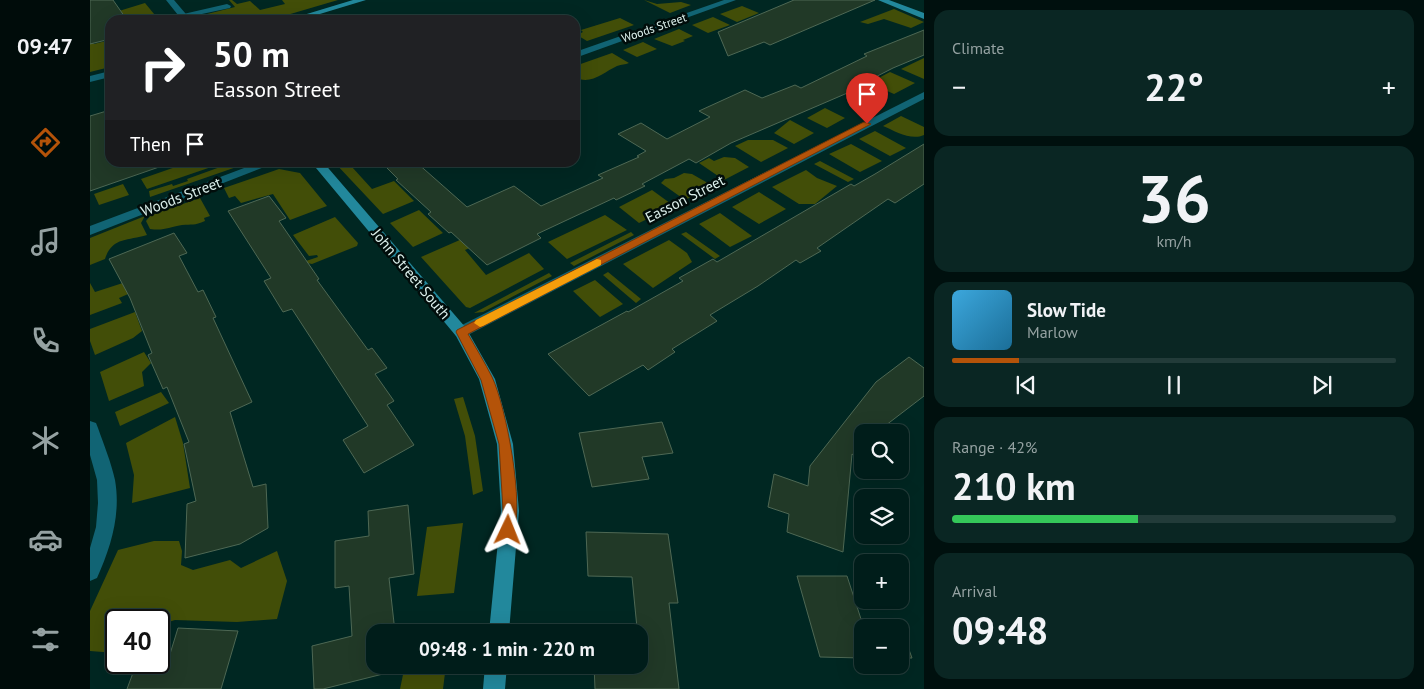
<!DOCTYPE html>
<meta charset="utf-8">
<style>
body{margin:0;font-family:"PT Sans",sans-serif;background:#0a2623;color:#f1f3f6;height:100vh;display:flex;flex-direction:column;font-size:19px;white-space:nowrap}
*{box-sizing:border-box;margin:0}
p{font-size:16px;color:#95a2a2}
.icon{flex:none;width:28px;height:28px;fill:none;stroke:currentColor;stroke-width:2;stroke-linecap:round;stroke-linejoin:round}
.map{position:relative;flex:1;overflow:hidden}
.side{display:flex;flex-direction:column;gap:10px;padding:10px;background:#00100e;width:500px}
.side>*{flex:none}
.top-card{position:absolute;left:15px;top:15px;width:475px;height:152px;border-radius:15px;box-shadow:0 5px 20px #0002,0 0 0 1px #223b39;background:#202124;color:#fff;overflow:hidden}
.buttons{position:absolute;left:764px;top:424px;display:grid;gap:10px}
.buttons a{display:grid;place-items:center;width:55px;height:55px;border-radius:10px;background:#001d1a;box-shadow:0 5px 20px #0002,0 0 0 1px #223b39;font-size:25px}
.speed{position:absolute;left:15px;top:609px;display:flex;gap:10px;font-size:25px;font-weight:700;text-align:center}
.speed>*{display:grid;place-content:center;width:65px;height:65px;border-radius:50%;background:#001d1a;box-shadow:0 5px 20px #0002,0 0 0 1px #223b39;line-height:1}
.speed .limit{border:2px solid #111;border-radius:8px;background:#fff;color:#111}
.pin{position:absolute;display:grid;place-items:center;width:42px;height:42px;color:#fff;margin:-51px -21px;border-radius:50% 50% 50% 0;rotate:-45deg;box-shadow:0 0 5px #0007}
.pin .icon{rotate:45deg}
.me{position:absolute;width:55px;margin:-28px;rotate:2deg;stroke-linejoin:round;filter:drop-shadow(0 0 4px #0008)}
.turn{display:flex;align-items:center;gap:18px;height:105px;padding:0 25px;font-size:22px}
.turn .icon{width:65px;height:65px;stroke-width:2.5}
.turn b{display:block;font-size:35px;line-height:42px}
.then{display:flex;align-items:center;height:48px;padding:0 25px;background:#0003;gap:10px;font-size:19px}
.big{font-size:38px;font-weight:700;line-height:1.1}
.side .tile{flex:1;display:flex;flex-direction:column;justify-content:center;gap:8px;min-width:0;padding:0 18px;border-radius:15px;background:#0a2623}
.side .dial{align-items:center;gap:0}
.dial b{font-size:65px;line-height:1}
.song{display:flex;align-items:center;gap:15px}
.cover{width:60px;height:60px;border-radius:8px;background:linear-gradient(135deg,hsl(200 70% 55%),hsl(200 70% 35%))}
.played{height:5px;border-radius:2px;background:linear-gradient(90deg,#b45309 15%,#223b39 15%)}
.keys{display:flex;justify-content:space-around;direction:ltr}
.heat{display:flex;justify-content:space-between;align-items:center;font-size:28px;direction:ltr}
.charge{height:8px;border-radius:4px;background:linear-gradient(90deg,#34c759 42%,#223b39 0)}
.trip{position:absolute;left:276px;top:624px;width:282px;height:50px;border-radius:15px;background:#001d1a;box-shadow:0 5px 20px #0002,0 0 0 1px #223b39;font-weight:700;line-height:50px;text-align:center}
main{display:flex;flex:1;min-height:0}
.dock{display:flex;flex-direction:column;width:90px;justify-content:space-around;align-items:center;background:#000c0a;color:#95a2a2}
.dock .icon{width:35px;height:35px}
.dock .selected{color:#b45309}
.dock b{font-size:22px;color:#f1f3f6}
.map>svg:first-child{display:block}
.green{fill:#424e08}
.building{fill:#213927;stroke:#4e6854}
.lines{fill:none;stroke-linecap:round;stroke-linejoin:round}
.lane{fill:#116474;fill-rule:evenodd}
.street{fill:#116474;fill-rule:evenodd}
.secondary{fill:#22889c;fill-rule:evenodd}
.route{fill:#b45309;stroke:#753606}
.slow{fill:#f59e0b}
.labels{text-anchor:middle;stroke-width:5;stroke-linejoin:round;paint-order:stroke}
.far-street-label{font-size:12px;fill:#dcf0ec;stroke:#010d0b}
.street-label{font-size:15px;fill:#dcf0ec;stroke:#010d0b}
</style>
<main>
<nav class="dock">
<b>09:47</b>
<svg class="icon selected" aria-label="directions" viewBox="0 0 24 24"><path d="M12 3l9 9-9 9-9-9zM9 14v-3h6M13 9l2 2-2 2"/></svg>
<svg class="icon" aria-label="music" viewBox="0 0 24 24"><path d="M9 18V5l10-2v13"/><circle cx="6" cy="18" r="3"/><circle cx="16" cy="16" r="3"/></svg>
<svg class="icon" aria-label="phone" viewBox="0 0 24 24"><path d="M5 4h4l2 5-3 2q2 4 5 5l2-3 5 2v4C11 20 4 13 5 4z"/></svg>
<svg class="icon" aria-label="climate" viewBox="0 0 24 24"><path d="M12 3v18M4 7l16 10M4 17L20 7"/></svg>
<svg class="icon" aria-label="car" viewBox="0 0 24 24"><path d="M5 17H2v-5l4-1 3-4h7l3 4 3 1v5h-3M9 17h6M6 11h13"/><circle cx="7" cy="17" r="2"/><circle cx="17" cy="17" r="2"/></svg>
<svg class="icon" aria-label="filters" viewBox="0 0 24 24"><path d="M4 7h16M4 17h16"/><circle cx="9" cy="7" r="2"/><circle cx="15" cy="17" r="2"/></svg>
</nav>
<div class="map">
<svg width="834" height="689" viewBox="0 0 834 689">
<rect width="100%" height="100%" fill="#002722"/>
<!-- green -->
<path class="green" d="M139,0H142L147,4L160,1L170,10L195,4L192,0H248L180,20H123L117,14L145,7Z
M554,0L567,4L591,2L601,5L580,13Z
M55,3L69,20H37L29,11Z
M652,6L669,13L647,22L630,14Z
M804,9L834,22L821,28L794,19L778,24L770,22Z
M623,17L640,25L618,33L602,25Z
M530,18L544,25L497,41L487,35L493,32L491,30Z
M589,29L603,36L593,40L595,41L582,46L564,39Z
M0,39L4,44L20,40V67L0,72Z
M553,42L567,49L547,57L533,50Z
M522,53L539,63C535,65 532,64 527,66C514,72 500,86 485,77V66Z
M834,58V79L811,69Z
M800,72L825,83L804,94L779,83Z
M777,88L796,97L776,108L756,98Z
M735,108L755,118L737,128L717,118Z
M811,116L834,127V135C821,141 805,131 793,126Z
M700,120L724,133L704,144L684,133Z
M785,131L816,148L800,156L769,139Z
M658,140H683L698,148L671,162L645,146Z
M761,144L792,161L770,172L739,154Z
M634,157L645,158L659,167L634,180L609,163L619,158L624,161Z
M730,161L764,179L758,182L724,164Z
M144,162L158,163L60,197L59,191L82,184L83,186L98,181L97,179Z
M97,163H133L57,189L51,179Z
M245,163H273L262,167L282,189L304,181L324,201L293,214Z
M189,169L210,173L237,206L200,220L183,194L151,203L145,196L139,198L134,188Z
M716,170L727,178L747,186L725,204H709L682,187Z
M594,173L602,174L623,186L595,200L571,183L575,179L584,178Z
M33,184L39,195L9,205L4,194Z
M562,190L584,206L549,223L529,207Z
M669,192L696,209L669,224L642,207Z
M110,198L120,216L114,218L115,221C104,226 102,224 92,225C78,227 75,231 60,229L56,221L61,215Z
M329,210L353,233L323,247L300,223Z
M630,213L662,236L640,247L609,224Z
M515,215L537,230L477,259L458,242Z
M55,216L51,223L57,235C37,241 22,237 15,259L0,265V238Z
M245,217L268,243L267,246L222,264L217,263L216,261L228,257L227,255L219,256L203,235Z
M388,232L395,241L375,250L396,275L439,253L454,269L380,308L376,307L331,257Z
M541,232L544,235L484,266L480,263Z
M596,232L630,256L625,259L591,234Z
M579,240L597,253L602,262L563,288L533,264Z
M518,272L551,299L546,303L513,275Z
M459,273L462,276L393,312L384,313Z
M505,280L533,304L510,317L483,291Z
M39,281L45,291L29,298L32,303L0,315V283L5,292Z
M45,312L52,331L43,338L5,355L0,341V329Z
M54,352L61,363L52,372L54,386L19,401L10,372Z
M71,392L79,403L30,426L25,412Z
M373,397L385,436L393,491L383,495L375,436L364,399Z
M85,417L93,443L100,488L42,503L44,475L36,443Z
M373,523L364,593L327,596L337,527Z
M64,541H89L92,551L91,565L103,570L140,560L151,568L187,551L197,581L187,619L147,622L85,620L69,625V620H26V653L0,651V611L28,550Z
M362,625L360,632H321L322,627Z
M315,665H356L353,689H310Z"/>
<!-- building -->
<path class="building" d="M0,0H23L37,20H20V39L0,44Z
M704,0H785L680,45L674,42L638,56L628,32Z
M834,30V55L803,68L766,87L769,88L641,143L606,163L599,159L552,184L555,186L526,200L524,198L447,234L451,238L397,265L361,232L359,233L338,214L341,212L306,180L308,179L291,162H326L377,207L424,186L451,206L513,178L508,175L549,157L547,156L556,151L528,134L551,123L577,139L620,117L609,111L655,90L672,98L705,85L711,88L777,56L774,54Z
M20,110V162H72V166L0,191V116Z
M834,144V184L805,203L798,199L727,248L731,251L710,263L706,260L668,286L620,315L627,321L582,349L585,352L558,370L553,365L499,396L458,354L537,311L538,312L593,281L589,278L623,259L627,262L761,184L764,186L785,174Z
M179,196L196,218L189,221L229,279L227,280L278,350L282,348L297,368L285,374L304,401L297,405L324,445L274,473L253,440L278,426L202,309L193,312L174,281L181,278L138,211Z
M84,233L97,253L89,256L108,292L113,290L126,317L123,318L162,402L140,412L163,487L176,484L178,528L150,544L95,558L97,504L106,501L94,444L99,442L77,387L73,389L58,355L62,353L40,298L19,259Z
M819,357L834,368V396L787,432H772V461L762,454L753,552L697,532L699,514L678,507L684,474L718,486L720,466L786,382Z
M572,422L583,453L552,457L559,479L502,487L489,433Z
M318,505L324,574L299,578L305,632H285V665H309V670L233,689H224L222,646L262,636L259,586L245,588V541L279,536L278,511Z
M496,532L578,534L588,603H579L589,689H505L504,665H550V632H503V626L547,628L542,577L498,576Z
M707,576H757L771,619H808L822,658H810V628H772V658L730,657Z
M88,628L148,631L131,689H37L47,662H69V654H80Z"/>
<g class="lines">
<!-- lane -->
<path class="lane" d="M137,4L141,6L140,8L93,18L89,15Z"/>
<!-- street -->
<path class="street" d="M76,0H84L101,20H92Z
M634,0H646L485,58V52Z
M20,71V77L0,82V76Z
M834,92V99L376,336L371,338L366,336L364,332L366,328Z
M170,162H187L0,235V226Z
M0,421L6,423L8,428C14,445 21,462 25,480C31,514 21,547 7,578L0,581V548L6,527L8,503L7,480L0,455Z"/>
<!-- secondary -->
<path class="secondary" d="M263,0H276L210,20H197Z
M788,0H799L834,13V19Z
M221,162H233L376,328L405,379L423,444L429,511L419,632H399L411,511L407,444L389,379L366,336Z
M395,665H417L415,689H393Z"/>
</g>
<!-- route -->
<path class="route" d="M774,122L781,124L378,334C386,348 395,363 402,377C416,406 435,506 423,535L418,537L413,535L411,530L413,510L409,444L391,380L366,332L367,330Z"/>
<!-- slow -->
<path class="slow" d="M507,259L511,260V265L393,326L390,327L384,323L386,320Z"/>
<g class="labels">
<!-- far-street labels -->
<g class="far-street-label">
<text transform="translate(564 28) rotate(-19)" y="4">Woods Street</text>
</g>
<!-- street labels -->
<g class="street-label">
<text transform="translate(91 197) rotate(-21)" y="5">Woods Street</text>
<text transform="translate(595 199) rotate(-27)" y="5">Easson Street</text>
<text transform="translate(321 274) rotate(50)" y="5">John Street South</text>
</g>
</g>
</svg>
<div class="buttons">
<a><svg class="icon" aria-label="search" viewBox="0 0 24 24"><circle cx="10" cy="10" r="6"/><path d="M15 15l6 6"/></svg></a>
<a><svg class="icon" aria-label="layers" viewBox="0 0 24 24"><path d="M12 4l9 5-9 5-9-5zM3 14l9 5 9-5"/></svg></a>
<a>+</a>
<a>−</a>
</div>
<div class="speed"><div class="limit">40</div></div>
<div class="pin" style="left:777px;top:124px;background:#d93025"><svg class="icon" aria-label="arrive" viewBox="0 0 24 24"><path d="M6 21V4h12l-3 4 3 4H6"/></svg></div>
<svg class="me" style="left:418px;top:530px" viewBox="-20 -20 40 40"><path d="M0-17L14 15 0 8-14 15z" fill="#b45309" stroke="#fff" stroke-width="4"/></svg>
<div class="trip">09:48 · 1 min · 220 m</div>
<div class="top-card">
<div class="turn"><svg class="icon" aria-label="right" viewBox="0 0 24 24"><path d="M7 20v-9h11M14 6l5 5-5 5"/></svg><div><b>50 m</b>Easson Street</div></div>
<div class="then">Then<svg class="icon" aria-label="arrive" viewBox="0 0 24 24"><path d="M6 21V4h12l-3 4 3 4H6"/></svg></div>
</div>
</div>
<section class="side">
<div class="tile"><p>Climate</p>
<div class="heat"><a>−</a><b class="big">22°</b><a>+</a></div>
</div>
<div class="tile dial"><b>36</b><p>km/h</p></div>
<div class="tile">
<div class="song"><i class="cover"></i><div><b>Slow Tide</b><p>Marlow</p></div></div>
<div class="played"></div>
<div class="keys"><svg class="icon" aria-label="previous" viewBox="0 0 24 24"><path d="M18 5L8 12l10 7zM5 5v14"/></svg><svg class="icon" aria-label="pause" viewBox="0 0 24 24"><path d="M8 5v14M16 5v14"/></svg><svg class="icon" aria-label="next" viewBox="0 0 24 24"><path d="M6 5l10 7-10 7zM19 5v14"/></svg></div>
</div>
<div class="tile"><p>Range · 42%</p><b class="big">210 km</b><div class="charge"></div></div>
<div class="tile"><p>Arrival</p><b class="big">09:48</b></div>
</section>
</main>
